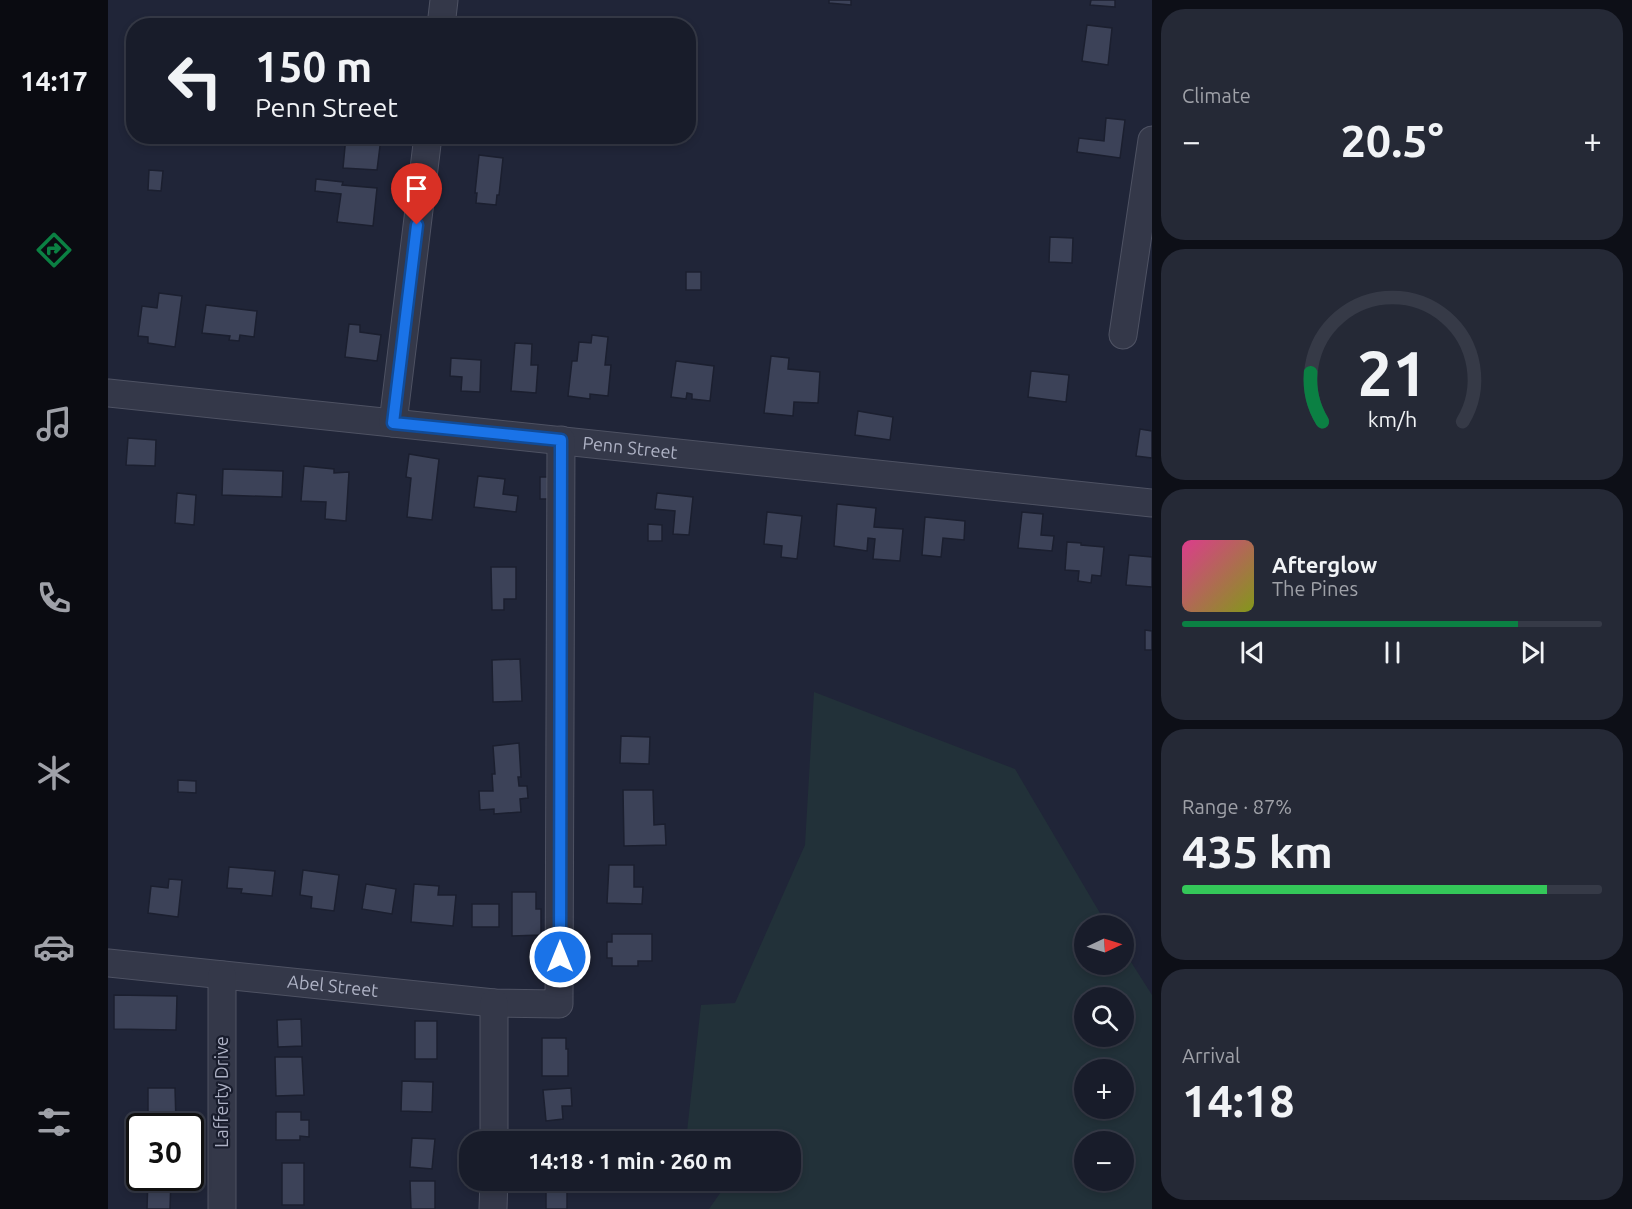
<!DOCTYPE html>
<meta charset="utf-8">
<style>
body{margin:0;font-family:Ubuntu,sans-serif;background:#252936;color:#f1f3f6;height:100vh;display:flex;flex-direction:column;font-size:22px;white-space:nowrap}
*{box-sizing:border-box;margin:0}
p{font-size:20px;color:#9fa1a8}
.icon{flex:none;width:33px;height:33px;fill:none;stroke:currentColor;stroke-width:2;stroke-linecap:round;stroke-linejoin:round}
.map{position:relative;flex:1;overflow:hidden}
.sheet{display:flex;flex-direction:column;gap:9px;padding:9px;background:#0d0f17;width:480px}
.sheet>*{flex:none}
.top-card{position:absolute;left:18px;top:18px;width:570px;height:126px;border-radius:24px;box-shadow:0 3px 9px #0003,0 0 0 2px #363a47;background:#181c2a;color:#f1f3f6;overflow:hidden}
.needle{width:39px;rotate:86deg}
.buttons{position:absolute;left:966px;top:915px;display:grid;gap:12px}
.buttons a{display:grid;place-items:center;width:60px;height:60px;border-radius:50%;background:#181c2a;box-shadow:0 3px 9px #0003,0 0 0 2px #363a47;font-size:30px}
.speed{position:absolute;left:18px;top:1113px;display:flex;gap:12px;font-size:30px;font-weight:700;text-align:center}
.speed>*{display:grid;place-content:center;width:78px;height:78px;border-radius:50%;background:#181c2a;box-shadow:0 3px 9px #0003,0 0 0 2px #363a47;line-height:1}
.speed .limit{border:3px solid #111;border-radius:9px;background:#fff;color:#111}
.pin{position:absolute;display:grid;place-items:center;width:51px;height:51px;color:#fff;margin:-62px -26px;border-radius:50% 50% 50% 0;rotate:-45deg;box-shadow:0 0 6px #0007}
.pin .icon{rotate:45deg}
.me{position:absolute;width:66px;margin:-33px;rotate:0deg;stroke-linejoin:round;filter:drop-shadow(0 0 4px #0008)}
.turn{display:flex;align-items:center;gap:21px;height:126px;padding:0 30px;font-size:27px}
.turn .icon{width:78px;height:78px;stroke-width:2.5}
.turn b{display:block;font-size:42px;line-height:51px}
.big{font-size:45px;font-weight:700;line-height:1.1}
.sheet .widget{flex:1;display:flex;flex-direction:column;justify-content:center;gap:9px;min-width:0;padding:0 21px;border-radius:24px;background:#252936}
.sheet .dial{align-items:center;gap:0}
.dial svg{height:156px;overflow:visible;fill:none;stroke:#363a47;stroke-width:7;stroke-linecap:round;text-anchor:middle}
.dial text{fill:#f1f3f6;stroke:none}
.song{display:flex;align-items:center;gap:18px}
.cover{width:72px;height:72px;border-radius:9px;background:linear-gradient(135deg,hsl(330 70% 55%),hsl(70 70% 35%))}
.played{height:6px;border-radius:3px;background:linear-gradient(90deg,#0b8043 80%,#363a47 80%)}
.keys{display:flex;justify-content:space-around;direction:ltr}
.heat{display:flex;justify-content:space-between;align-items:center;font-size:33px;direction:ltr}
.charge{height:9px;border-radius:4px;background:linear-gradient(90deg,#34c759 87%,#363a47 0)}
.trip{position:absolute;left:351px;top:1131px;width:342px;height:60px;border-radius:24px;background:#181c2a;box-shadow:0 3px 9px #0003,0 0 0 2px #363a47;font-weight:700;line-height:60px;text-align:center}
main{display:flex;flex:1;min-height:0}
.dock{display:flex;flex-direction:column;width:108px;justify-content:space-around;align-items:center;background:#0a0b11;color:#9fa1a8}
.dock .icon{width:42px;height:42px}
.dock .active{color:#0b8043}
.dock b{font-size:27px;color:#f1f3f6}
.map>svg:first-child{display:block}
.green{fill:#223139;fill-rule:evenodd}
.building{fill:#3c4258;stroke:#1b1f2f;stroke-width:1.5}
.lines{fill:none;stroke-linecap:round;stroke-linejoin:round}
.street-casing{stroke:#4e5263;stroke-width:29}
.street{stroke:#343849;stroke-width:27}
.route-casing{stroke:#114b97;stroke-width:15}
.route{stroke:#1a73e8;stroke-width:10}
.labels{text-anchor:middle;stroke-width:4.5;stroke-linejoin:round;paint-order:stroke}
.street-label{font-size:18px;fill:#aeb2c5;stroke:#191d2d}
</style>
<main>
<nav class="dock">
<b>14:17</b>
<svg class="icon active" aria-label="directions" viewBox="0 0 24 24"><path d="M12 3l9 9-9 9-9-9zM9 14v-3h6M13 9l2 2-2 2"/></svg>
<svg class="icon" aria-label="music" viewBox="0 0 24 24"><path d="M9 18V5l10-2v13"/><circle cx="6" cy="18" r="3"/><circle cx="16" cy="16" r="3"/></svg>
<svg class="icon" aria-label="phone" viewBox="0 0 24 24"><path d="M5 4h4l2 5-3 2q2 4 5 5l2-3 5 2v4C11 20 4 13 5 4z"/></svg>
<svg class="icon" aria-label="climate" viewBox="0 0 24 24"><path d="M12 3v18M4 7l16 10M4 17L20 7"/></svg>
<svg class="icon" aria-label="car" viewBox="0 0 24 24"><path d="M5 17H2v-5l4-1 3-4h7l3 4 3 1v5h-3M9 17h6M6 11h13"/><circle cx="7" cy="17" r="2"/><circle cx="17" cy="17" r="2"/></svg>
<svg class="icon" aria-label="filters" viewBox="0 0 24 24"><path d="M4 7h16M4 17h16"/><circle cx="9" cy="7" r="2"/><circle cx="15" cy="17" r="2"/></svg>
</nav>
<div class="map">
<svg width="1044" height="1209" viewBox="0 0 1044 1209">
<rect width="100%" height="100%" fill="#202538"/>
<!-- green -->
<path class="green" d="M706,692L907,769L999,925L976,926V964H1016V951L1044,995V1209H601L617,1186L611,1181L682,1180V1142L578,1141L593,1005L627,1003L697,845ZM976,998H1016V1036H976ZM976,1070H1016V1108H976ZM976,1142H1016V1180H976Z"/>
<!-- building -->
<path class="building" d="M721,0H743V5L721,3Z
M983,0H1007V7L982,5Z
M979,25L1004,28L1000,65L974,61Z
M998,118L1017,120L1012,158L969,152L971,138L996,141Z
M238,136L273,138L269,170L235,168Z
M371,155L395,158L391,195H389L388,205L368,203L369,193H367Z
M41,170L55,171L53,191L40,190Z
M208,179L235,182L234,185L269,188L265,226L229,222L233,194L207,191Z
M942,237L965,238L964,263L941,262Z
M578,272H593V290H578Z
M51,293L74,296L67,347L40,343V337L30,336L34,306L49,308Z
M98,305L149,311L146,337L132,335L131,341L121,340L122,336L94,333Z
M241,324L252,325V332L273,335L269,361L237,357Z
M484,335L500,337L497,365H503L500,396L482,394V399L460,396L464,361H469L471,342L483,343Z
M407,343L424,344L423,365H430L428,393L403,391Z
M663,356L681,358L680,369L712,372L710,403L686,402L685,416L656,413Z
M343,358L373,360L372,392L353,391L354,377L342,376Z
M568,361L606,366L602,401L584,399V394L579,393L578,399L563,397Z
M923,371L961,375L958,402L920,397Z
M750,411L785,417L782,440L747,435Z
M1032,429L1044,431V458L1028,456Z
M20,438L48,440L47,466L18,465Z
M301,454L331,459L324,520L299,517L303,478L298,477Z
M196,466L226,469V473L241,472L238,521L217,519L218,502L193,501Z
M115,469L175,471L174,497L114,495Z
M370,476L397,479L395,494L410,496L408,512L366,507Z
M432,477H442V499H432Z
M69,493L88,495L86,525L67,523Z
M549,493L585,497L581,535L565,534L567,511L547,509Z
M729,504L768,508L766,527L795,529L792,561L765,559L767,539L760,538L759,551L726,546Z
M659,512L694,516L689,559L673,557L674,546L656,544Z
M914,512L935,514L933,535L946,536L944,551L910,548Z
M817,517L857,521L856,540L835,538L833,557L814,555Z
M540,524L554,525V541H540Z
M959,542L973,543V545L996,547L993,576L984,575L983,583L970,581L971,571L957,570Z
M1021,555L1044,557V587L1018,585Z
M383,567H408V599H396V610H384Z
M1037,630L1044,631V650H1037Z
M412,659L414,701L385,702L384,660Z
M513,736L542,737L541,764L512,763Z
M411,743L413,777H410L411,786H419L420,798L412,799L413,812L386,814V809L372,810L371,791H385L384,774H387L385,746Z
M70,780L88,781V793L70,792Z
M515,790H545L546,825L557,824L558,845L516,846Z
M501,865H526V887H535L534,904L499,903Z
M121,867L167,871L164,896L133,893L134,889L119,888Z
M195,870L231,875L226,911L203,908L204,897L192,895Z
M61,879L74,880L70,917L40,913L43,886L60,888Z
M258,884L288,889L284,914L254,909Z
M306,884L331,886L330,895H348L345,926L303,922Z
M404,892H428V909H433V935L404,936Z
M364,904H391V927H364Z
M504,934H544V961H530V966H504V958H499V942H504Z
M6,995L69,996L68,1030L6,1029Z
M193,1019L194,1046L170,1047L169,1020Z
M307,1021H329V1059H307Z
M434,1038H458V1049H460V1076H434Z
M167,1057H194L196,1095L168,1096Z
M294,1081L325,1082L324,1112L293,1111Z
M40,1088H67L68,1123H40Z
M463,1088L464,1106H454L455,1119L438,1121L435,1090Z
M168,1112H193V1120H201V1137L192,1136V1140H168Z
M459,1137V1142H437V1138Z
M304,1138L327,1139L324,1169L302,1167Z
M174,1163H196V1205H174Z
M40,1178H63L62,1209H39Z
M302,1181H327V1209H303Z
M438,1191H459V1209H438Z"/>
<g class="lines">
<defs>
<g id="street">
<path d="M333,26L336,0"/>
<path d="M1015,335L1044,140"/>
<path id="s1" d="M0,393L1044,503"/>
<path d="M285,423L320,136"/>
<path id="s2" d="M0,963L386,1003L451,1004L453,440"/>
<path d="M386,1142V1003"/>
<path d="M114,1209V975"/>
<path d="M385,1209L386,1180"/>
</g>
</defs>
<!-- street casing -->
<use href="#street" class="street-casing"/>
<!-- street -->
<use href="#street" class="street"/>
</g>
<g class="lines">
<defs>
<path id="route" d="M309,225L285,423L453,440L452,957"/>
</defs>
<!-- route casing -->
<use href="#route" class="route-casing"/>
<!-- route -->
<use href="#route" class="route"/>
</g>
<g class="labels">
<!-- street labels -->
<g class="street-label">
<text dy="6" stroke="none"><textPath href="#s1" startOffset="525">Penn Street</textPath></text>
<text dy="6" stroke="none"><textPath href="#s2" startOffset="226">Abel Street</textPath></text>
<text transform="translate(114 1092) rotate(-90)" y="6">Lafferty Drive</text>
</g>
</g>
</svg>
<div class="buttons">
<a><svg class="needle" viewBox="-14 -14 28 28"><path d="M0-13l5 13h-10z" fill="#e53935"/><path d="M0 13l5-13h-10z" fill="#9fa1a8"/></svg></a>
<a><svg class="icon" aria-label="search" viewBox="0 0 24 24"><circle cx="10" cy="10" r="6"/><path d="M15 15l6 6"/></svg></a>
<a>+</a>
<a>−</a>
</div>
<div class="speed"><div class="limit">30</div></div>
<div class="pin" style="left:309px;top:225px;background:#d93025"><svg class="icon" aria-label="arrive" viewBox="0 0 24 24"><path d="M6 21V4h12l-3 4 3 4H6"/></svg></div>
<svg class="me" style="left:452px;top:957px" viewBox="-20 -20 40 40"><circle r="17" fill="#1a73e8" stroke="#fff" stroke-width="3"/><path d="M0-11L8 9 0 5-8 9z" fill="#fff"/></svg>
<div class="trip">14:18 · 1 min · 260 m</div>
<div class="top-card">
<div class="turn"><svg class="icon" aria-label="left" viewBox="0 0 24 24"><path d="M17 20v-9H6M10 6l-5 5 5 5"/></svg><div><b>150 m</b>Penn Street</div></div>
</div>
</div>
<section class="sheet">
<div class="widget"><p>Climate</p>
<div class="heat"><a>−</a><b class="big">20.5°</b><a>+</a></div>
</div>
<div class="widget dial"><svg viewBox="0 0 100 80">
<path d="M14 69A42 42 0 1 1 86 69"/>
<path d="M14 69A42 42 0 0 1 8 44" stroke="#0b8043"/>
<text x="50" y="56" font-size="32" font-weight="700">21</text>
<text x="50" y="72" font-size="11">km/h</text>
</svg></div>
<div class="widget">
<div class="song"><i class="cover"></i><div><b>Afterglow</b><p>The Pines</p></div></div>
<div class="played"></div>
<div class="keys"><svg class="icon" aria-label="previous" viewBox="0 0 24 24"><path d="M18 5L8 12l10 7zM5 5v14"/></svg><svg class="icon" aria-label="pause" viewBox="0 0 24 24"><path d="M8 5v14M16 5v14"/></svg><svg class="icon" aria-label="next" viewBox="0 0 24 24"><path d="M6 5l10 7-10 7zM19 5v14"/></svg></div>
</div>
<div class="widget"><p>Range · 87%</p><b class="big">435 km</b><div class="charge"></div></div>
<div class="widget"><p>Arrival</p><b class="big">14:18</b></div>
</section>
</main>
